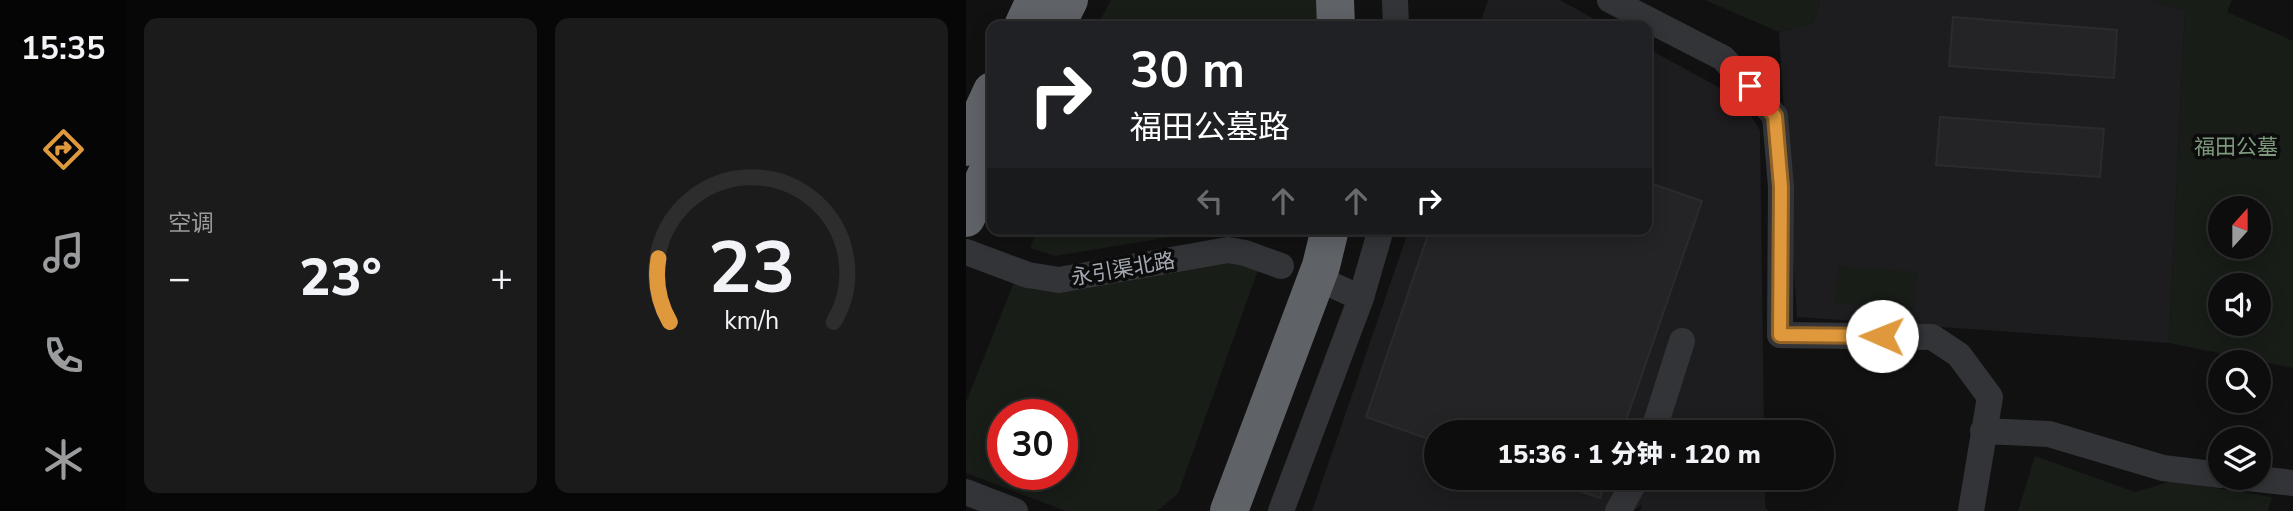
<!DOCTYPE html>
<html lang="zh">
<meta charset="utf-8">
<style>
body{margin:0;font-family:"Nunito Sans","Noto Sans SC",sans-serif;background:#1b1b1c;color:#f1f3f6;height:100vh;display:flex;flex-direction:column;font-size:26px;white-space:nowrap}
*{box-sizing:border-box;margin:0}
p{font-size:23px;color:#9a9c9e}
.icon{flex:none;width:38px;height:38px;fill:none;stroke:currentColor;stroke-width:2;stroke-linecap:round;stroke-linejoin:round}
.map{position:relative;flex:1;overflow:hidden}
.details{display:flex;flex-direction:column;gap:18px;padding:18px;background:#070708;width:840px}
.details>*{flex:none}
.hud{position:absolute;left:21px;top:21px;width:665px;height:214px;border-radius:14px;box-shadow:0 4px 18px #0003,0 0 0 2px #2d2d2e;background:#202124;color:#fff;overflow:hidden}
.needle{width:46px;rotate:21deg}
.buttons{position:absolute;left:1242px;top:196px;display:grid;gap:14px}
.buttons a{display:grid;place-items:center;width:63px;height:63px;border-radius:50%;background:#0d0d0e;box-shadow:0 4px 18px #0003,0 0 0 2px #2d2d2e;font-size:35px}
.speed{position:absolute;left:21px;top:399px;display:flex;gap:14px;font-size:35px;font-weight:700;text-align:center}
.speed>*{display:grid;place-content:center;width:91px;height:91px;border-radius:50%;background:#0d0d0e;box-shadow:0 4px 18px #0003,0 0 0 2px #2d2d2e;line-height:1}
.speed .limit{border:10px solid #d22;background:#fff;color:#111}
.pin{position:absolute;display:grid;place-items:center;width:60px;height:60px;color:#fff;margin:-30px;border-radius:14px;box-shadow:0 4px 10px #0006}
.me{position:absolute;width:77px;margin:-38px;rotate:271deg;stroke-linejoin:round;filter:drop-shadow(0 0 5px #0008)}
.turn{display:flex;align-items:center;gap:24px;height:147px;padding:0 28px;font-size:32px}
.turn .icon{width:91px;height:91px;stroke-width:2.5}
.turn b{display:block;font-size:49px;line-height:60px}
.lanes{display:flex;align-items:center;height:66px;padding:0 28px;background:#0003;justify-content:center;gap:35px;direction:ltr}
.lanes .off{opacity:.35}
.big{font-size:52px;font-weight:800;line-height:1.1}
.details .card{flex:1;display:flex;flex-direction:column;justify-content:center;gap:10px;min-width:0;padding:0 24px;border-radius:14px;background:#1b1b1c}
.details .dial{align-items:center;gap:0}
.dial svg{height:182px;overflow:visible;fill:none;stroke:#2d2d2e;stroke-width:7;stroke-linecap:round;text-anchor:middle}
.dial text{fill:#f1f3f6;stroke:none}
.heat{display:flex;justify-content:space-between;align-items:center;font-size:38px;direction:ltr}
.details .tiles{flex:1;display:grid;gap:18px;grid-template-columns:repeat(2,1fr)}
.trip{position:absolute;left:458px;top:420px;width:410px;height:70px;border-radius:35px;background:#0d0d0e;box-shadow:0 4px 18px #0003,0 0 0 2px #2d2d2e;font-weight:800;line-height:70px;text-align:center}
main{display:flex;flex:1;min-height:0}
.menu{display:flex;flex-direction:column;width:126px;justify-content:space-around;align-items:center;background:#050506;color:#9a9c9e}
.menu .icon{width:49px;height:49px}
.menu .on{color:#df993c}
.menu b{font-size:32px;color:#f1f3f6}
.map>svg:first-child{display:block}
.built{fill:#1d1d1f}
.green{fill:#181d18;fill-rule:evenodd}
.building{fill:#242426;stroke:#2b2b2e;stroke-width:2}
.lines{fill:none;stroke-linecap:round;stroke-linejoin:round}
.minor{stroke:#323437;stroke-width:26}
.highway{stroke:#5f6267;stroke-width:38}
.route-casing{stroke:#916327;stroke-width:18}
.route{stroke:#df993c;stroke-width:12}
.labels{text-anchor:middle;stroke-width:7;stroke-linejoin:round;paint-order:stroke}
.park-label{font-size:21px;fill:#7d9b7c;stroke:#0c0c0d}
.street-label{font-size:21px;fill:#a4a9b2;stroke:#0c0c0d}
</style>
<main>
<nav class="menu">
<b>15:35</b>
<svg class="icon on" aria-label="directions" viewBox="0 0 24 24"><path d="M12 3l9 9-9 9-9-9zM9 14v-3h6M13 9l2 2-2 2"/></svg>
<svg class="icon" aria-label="music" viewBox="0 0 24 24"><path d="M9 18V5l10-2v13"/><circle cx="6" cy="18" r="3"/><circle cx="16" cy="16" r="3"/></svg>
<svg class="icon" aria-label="phone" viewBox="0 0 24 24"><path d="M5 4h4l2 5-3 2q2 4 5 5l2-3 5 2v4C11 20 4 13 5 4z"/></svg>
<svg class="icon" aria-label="climate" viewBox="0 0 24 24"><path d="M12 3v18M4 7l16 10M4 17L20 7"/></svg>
</nav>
<section class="details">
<div class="tiles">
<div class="card"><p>空调</p>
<div class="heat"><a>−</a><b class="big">23°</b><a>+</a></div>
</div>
<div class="card dial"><svg viewBox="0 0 100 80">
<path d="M14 69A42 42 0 1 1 86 69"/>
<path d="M14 69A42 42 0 0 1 9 41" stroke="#df993c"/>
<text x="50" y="56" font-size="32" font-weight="700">23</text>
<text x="50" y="72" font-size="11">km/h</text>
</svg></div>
</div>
</section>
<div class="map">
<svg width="1327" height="511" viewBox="0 0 1327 511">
<rect width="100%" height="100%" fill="#111112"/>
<!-- built -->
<path class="built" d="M522,0H594L641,26H513Z
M854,0H1183L1219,11L1203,343L831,317L813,32L847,23Z
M681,48L774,99L794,130L798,432H471V478H799V506L802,511H674L676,504L668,511H346L443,229H681Z"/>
<!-- green -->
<path class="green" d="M145,0H357L358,26H131Z
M739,0H854L847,23L813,32Z
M1183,0H1266L1261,12L1327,41V368L1203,343L1219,11ZM1293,208V247H1255V208ZM1293,285V324H1255V285Z
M72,229H308V232L252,229L89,256L64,248Z
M260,260L292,270L212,494L191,511H100L0,473V402L48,282ZM37,415H96V474H37Z
M872,266L951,272L948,310L869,303Z
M1069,456L1169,492L1206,481L1306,497L1302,511H1052Z"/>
<!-- building -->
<path class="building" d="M987,17L1151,30L1148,78L983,66Z
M974,117L1138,129L1134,177L970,165Z
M681,182L736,201L656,432H471V442L400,417L464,229H681Z
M576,478H641L634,498Z"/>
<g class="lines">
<!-- minor -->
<path class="minor" d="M429,0L430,26
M644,0L757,58L809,116L815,187L814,335L966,337L993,355L1024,397L1005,511
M0,252L62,275L93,280L262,250L279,253L315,266
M395,298L415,229
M1017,431L1083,434L1197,468L1255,475
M687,432L716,341
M1282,478L1327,483
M0,492L49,511
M315,511L395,298L364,284
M652,511L671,478"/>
<!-- highway -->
<path class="highway" d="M369,0L370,26
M57,26L69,0
M90,26L103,0
M0,147L26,91
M0,218L26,162
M263,511L355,266L364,229"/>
</g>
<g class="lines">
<defs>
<path id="route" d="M784,86L809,116L815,187L814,335L916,336"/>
</defs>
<!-- route casing -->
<use href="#route" class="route-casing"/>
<!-- route -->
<use href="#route" class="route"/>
</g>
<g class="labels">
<!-- park labels -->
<g class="park-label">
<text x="1270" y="154">福田公墓</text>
</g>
<!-- street labels -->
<g class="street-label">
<text transform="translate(157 269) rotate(-10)" y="7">永引渠北路</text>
</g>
</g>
</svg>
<div class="buttons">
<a><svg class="needle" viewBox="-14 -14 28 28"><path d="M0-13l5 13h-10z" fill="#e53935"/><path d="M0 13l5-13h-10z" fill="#9a9c9e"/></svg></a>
<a><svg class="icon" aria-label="sound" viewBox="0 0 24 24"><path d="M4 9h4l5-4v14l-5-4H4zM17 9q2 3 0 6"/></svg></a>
<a><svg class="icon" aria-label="search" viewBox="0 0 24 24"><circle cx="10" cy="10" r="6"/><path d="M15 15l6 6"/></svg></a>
<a><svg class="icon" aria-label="layers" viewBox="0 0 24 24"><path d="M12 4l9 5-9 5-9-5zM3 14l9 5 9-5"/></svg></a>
</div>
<div class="speed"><div class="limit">30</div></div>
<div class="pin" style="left:784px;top:86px;background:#d93025"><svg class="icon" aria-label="arrive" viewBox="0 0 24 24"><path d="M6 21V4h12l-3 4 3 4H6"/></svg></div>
<svg class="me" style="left:916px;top:336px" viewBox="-20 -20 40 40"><circle r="19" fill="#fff"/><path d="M0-13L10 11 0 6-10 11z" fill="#df993c"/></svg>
<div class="trip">15:36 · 1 分钟 · 120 m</div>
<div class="hud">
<div class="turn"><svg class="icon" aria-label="right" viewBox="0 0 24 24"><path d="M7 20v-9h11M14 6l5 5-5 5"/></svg><div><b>30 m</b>福田公墓路</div></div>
<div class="lanes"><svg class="icon off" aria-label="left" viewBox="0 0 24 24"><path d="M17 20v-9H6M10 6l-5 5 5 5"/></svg><svg class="icon off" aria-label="ahead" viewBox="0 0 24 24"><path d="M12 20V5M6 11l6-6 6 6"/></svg><svg class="icon off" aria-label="ahead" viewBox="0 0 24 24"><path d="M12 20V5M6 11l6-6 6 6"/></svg><svg class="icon" aria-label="right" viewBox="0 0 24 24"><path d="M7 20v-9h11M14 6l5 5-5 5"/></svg></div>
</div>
</div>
</main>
